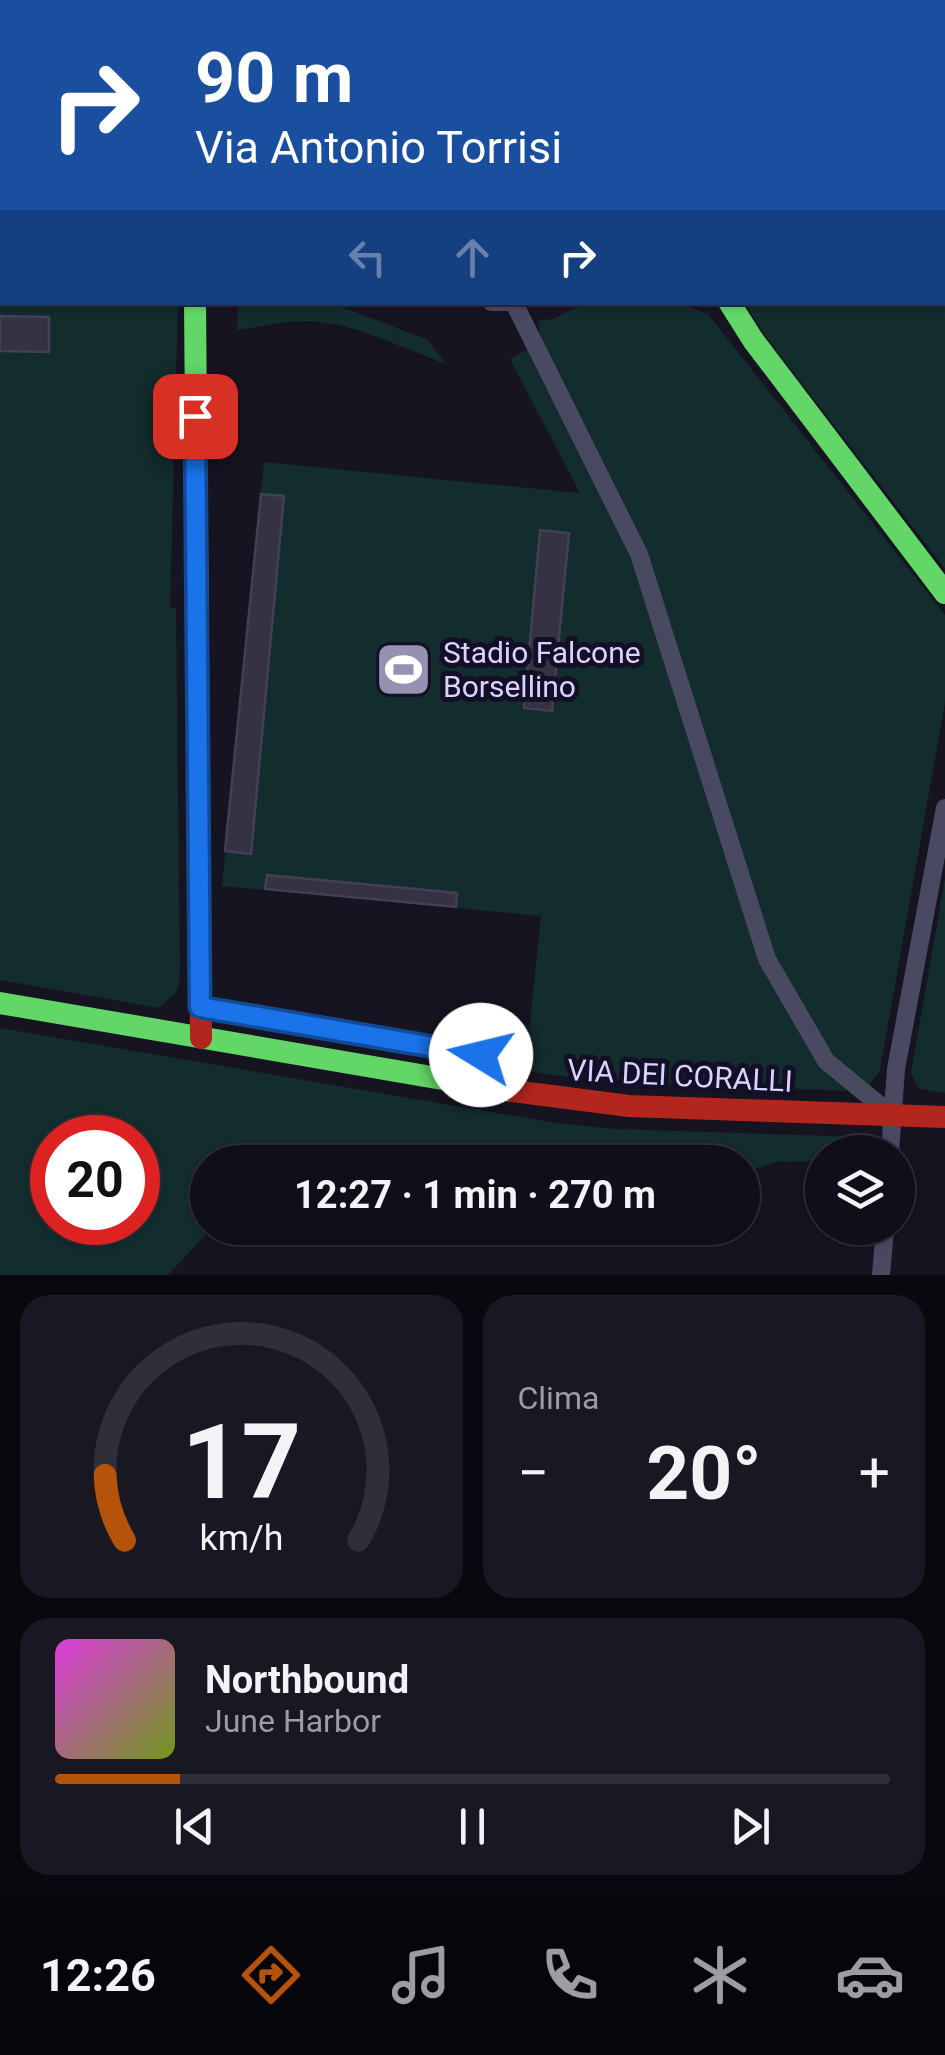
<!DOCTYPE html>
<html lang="it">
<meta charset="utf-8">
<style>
body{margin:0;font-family:Roboto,sans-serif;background:#191822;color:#f1f3f6;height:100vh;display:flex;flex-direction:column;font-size:38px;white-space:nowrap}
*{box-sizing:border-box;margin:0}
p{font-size:32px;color:#9c9ca2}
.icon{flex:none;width:55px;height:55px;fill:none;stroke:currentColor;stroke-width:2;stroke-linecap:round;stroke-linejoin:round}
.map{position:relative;height:1275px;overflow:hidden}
.sheet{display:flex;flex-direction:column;gap:20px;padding:20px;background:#09080e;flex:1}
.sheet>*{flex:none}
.guide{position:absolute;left:0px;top:0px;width:945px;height:305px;box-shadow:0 2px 8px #0004,0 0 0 2px #302f38;background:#1a4fa0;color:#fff;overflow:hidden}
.buttons{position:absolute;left:805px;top:1135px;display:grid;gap:20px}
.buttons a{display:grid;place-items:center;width:110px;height:110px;border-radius:50%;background:#100f19;box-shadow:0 2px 8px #0004,0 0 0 2px #302f38;font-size:50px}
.speed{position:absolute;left:30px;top:1115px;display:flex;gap:20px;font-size:50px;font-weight:700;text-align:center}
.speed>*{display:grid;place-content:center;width:130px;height:130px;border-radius:50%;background:#100f19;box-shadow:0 2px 8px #0004,0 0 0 2px #302f38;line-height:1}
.speed .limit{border:15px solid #d22;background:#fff;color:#111}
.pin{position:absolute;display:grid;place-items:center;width:85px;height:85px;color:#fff;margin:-42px;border-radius:20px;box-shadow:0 5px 15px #0006}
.me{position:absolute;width:110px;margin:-55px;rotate:279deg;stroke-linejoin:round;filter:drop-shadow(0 0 8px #0008)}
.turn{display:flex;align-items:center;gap:35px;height:210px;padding:0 30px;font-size:45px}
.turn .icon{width:130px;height:130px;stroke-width:2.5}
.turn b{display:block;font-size:70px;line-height:85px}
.lanes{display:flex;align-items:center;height:95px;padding:0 30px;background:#0003;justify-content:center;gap:50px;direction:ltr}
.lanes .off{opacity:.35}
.big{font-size:75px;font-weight:700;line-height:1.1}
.sheet .card{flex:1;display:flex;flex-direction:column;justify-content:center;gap:15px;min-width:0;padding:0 35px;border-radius:30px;background:#191822}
.sheet .dial{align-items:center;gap:0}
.dial svg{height:260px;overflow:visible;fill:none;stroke:#302f38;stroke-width:7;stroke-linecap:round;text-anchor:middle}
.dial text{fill:#f1f3f6;stroke:none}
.song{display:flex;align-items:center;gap:30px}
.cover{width:120px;height:120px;border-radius:15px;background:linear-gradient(135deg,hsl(300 70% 55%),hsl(80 70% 35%))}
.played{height:10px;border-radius:5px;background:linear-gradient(90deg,#b45309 15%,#302f38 15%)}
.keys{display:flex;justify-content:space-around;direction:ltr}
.heat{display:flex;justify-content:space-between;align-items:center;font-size:55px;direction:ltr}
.sheet .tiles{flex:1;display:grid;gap:20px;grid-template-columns:1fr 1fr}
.card:last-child{grid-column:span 2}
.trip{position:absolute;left:190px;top:1145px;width:570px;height:100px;border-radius:50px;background:#100f19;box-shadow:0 2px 8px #0004,0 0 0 2px #302f38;font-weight:700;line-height:100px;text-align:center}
.dock{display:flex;height:160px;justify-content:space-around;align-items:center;background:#06060a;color:#9c9ca2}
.dock .icon{width:70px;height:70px}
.dock .active{color:#b45309}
.dock b{font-size:45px;color:#f1f3f6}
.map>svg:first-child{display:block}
.green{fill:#132c2d;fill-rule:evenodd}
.building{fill:#343243;stroke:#433f54;stroke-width:2.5}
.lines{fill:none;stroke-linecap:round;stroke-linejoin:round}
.lane{stroke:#4a4962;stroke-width:9}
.street{stroke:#4a4962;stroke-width:18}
.fast{stroke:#63d668;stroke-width:22}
.slow{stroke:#ff974d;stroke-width:22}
.jam{stroke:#b3261e;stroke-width:22}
.route-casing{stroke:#114b97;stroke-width:25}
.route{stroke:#1a73e8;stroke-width:18}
.labels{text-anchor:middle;stroke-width:10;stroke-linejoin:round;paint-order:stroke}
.poi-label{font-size:30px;fill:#d9d4ff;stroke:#130f26;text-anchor:start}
.street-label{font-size:30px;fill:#d9d4ff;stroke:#130f26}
</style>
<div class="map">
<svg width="945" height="1275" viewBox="0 0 945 1275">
<rect width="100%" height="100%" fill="#161421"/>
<!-- green -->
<path class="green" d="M63,0H630L631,2H64Z
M674,0H945V569L766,337L745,303L942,302V2Z
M0,177L2,302L178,303L170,607L176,608L180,979L176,992L159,1008L0,980Z
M586,302L679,303L708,314L945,615V702L880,1070L868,1086L833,1058L773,958L645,548L541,341L538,321L553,319Z
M238,303H332L428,340L446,364C402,348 355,323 309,321C285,320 260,327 237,330Z
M532,347L632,554L761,961L821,1065L847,1091L596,1081L525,1071L541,916L222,886L264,462L580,493L510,359Z
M945,878V1093L919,1089L911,1073Z
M0,1028L556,1123L616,1129L864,1137L873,1152H822V1161L775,1162L743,1173L742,1162H208V1228H212L168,1275H0ZM52,1138H138V1222H52Z
M457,1228H612L503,1243Z"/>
<!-- building -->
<path class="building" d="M0,316L49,317V352L0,351Z
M261,494L284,496L251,854L225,851Z
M540,530L569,533L552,711L524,708Z
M267,875L457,893L456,907L265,889Z"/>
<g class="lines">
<!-- lane -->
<path class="lane" d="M206,1008L445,1049L449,1075
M445,1049L517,1061"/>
<!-- street -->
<path class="street" d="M649,0L650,2
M491,302H517
M514,303L639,554L767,959L826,1061L893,1116
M890,1152L896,1069L945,808
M881,1275L885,1228"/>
<!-- fast -->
<path class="fast" d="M195,302L199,771
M729,302L753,340L945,593
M0,1003L513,1091"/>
<!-- slow -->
<path class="slow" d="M0,158L2,159"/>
<!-- jam -->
<path class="jam" d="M199,771L201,1038
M513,1091L629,1106L945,1117"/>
</g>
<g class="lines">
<defs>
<path id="route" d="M195,416L200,1007L481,1055"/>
</defs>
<!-- route casing -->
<use href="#route" class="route-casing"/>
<!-- route -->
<use href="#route" class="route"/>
</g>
<!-- icons -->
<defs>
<symbol id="stadium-square" viewBox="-11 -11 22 22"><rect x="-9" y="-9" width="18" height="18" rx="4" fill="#9591b1" stroke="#130f26"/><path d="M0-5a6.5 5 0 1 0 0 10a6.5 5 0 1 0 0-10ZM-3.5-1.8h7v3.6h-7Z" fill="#fff"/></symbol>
</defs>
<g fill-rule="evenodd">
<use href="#stadium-square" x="372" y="638" width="63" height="63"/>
</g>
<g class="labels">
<!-- poi labels -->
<g class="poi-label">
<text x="443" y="663">Stadio Falcone<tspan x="443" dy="34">Borsellino</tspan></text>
</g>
<!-- street labels -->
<g class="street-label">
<text transform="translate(680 1076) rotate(3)" y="10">VIA DEI CORALLI</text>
</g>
</g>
</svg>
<div class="buttons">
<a><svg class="icon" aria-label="layers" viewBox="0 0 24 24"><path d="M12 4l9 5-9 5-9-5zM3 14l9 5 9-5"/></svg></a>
</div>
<div class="speed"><div class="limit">20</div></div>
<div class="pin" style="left:195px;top:416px;background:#d93025"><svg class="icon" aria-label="arrive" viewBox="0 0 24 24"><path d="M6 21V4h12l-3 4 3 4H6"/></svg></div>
<svg class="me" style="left:481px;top:1055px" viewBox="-20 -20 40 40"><circle r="19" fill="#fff"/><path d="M0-13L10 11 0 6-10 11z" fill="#1a73e8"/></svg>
<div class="trip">12:27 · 1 min · 270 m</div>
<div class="guide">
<div class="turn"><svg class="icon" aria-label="right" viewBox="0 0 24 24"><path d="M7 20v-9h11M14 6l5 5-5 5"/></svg><div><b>90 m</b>Via Antonio Torrisi</div></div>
<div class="lanes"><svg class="icon off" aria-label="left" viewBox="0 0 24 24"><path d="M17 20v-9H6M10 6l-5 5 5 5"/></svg><svg class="icon off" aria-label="ahead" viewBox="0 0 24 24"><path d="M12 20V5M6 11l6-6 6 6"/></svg><svg class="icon" aria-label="right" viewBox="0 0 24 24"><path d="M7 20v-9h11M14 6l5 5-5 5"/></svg></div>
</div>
</div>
<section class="sheet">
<div class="tiles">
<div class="card dial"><svg viewBox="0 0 100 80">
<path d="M14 69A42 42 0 1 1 86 69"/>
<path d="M14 69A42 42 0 0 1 8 49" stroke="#b45309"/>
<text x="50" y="56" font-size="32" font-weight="700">17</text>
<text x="50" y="72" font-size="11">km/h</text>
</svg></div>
<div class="card"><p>Clima</p>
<div class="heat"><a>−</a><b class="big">20°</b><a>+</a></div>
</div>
<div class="card">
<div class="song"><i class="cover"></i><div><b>Northbound</b><p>June Harbor</p></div></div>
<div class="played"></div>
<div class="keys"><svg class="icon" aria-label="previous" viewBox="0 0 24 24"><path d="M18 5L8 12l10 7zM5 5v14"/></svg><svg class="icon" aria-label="pause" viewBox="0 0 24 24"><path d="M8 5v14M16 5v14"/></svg><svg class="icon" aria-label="next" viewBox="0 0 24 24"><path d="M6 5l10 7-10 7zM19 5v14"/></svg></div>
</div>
</div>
</section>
<nav class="dock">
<b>12:26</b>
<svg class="icon active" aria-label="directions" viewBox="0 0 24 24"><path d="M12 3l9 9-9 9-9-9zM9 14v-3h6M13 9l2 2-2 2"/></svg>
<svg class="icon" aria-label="music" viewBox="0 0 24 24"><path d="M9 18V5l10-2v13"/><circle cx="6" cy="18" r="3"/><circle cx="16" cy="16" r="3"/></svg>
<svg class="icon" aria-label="phone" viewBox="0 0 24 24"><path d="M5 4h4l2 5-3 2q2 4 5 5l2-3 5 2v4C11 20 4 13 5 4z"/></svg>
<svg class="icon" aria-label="climate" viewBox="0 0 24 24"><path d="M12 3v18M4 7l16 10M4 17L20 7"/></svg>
<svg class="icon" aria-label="car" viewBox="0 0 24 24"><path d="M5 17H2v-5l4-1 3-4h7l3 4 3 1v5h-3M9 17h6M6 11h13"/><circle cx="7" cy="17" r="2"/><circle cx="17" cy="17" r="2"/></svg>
</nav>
